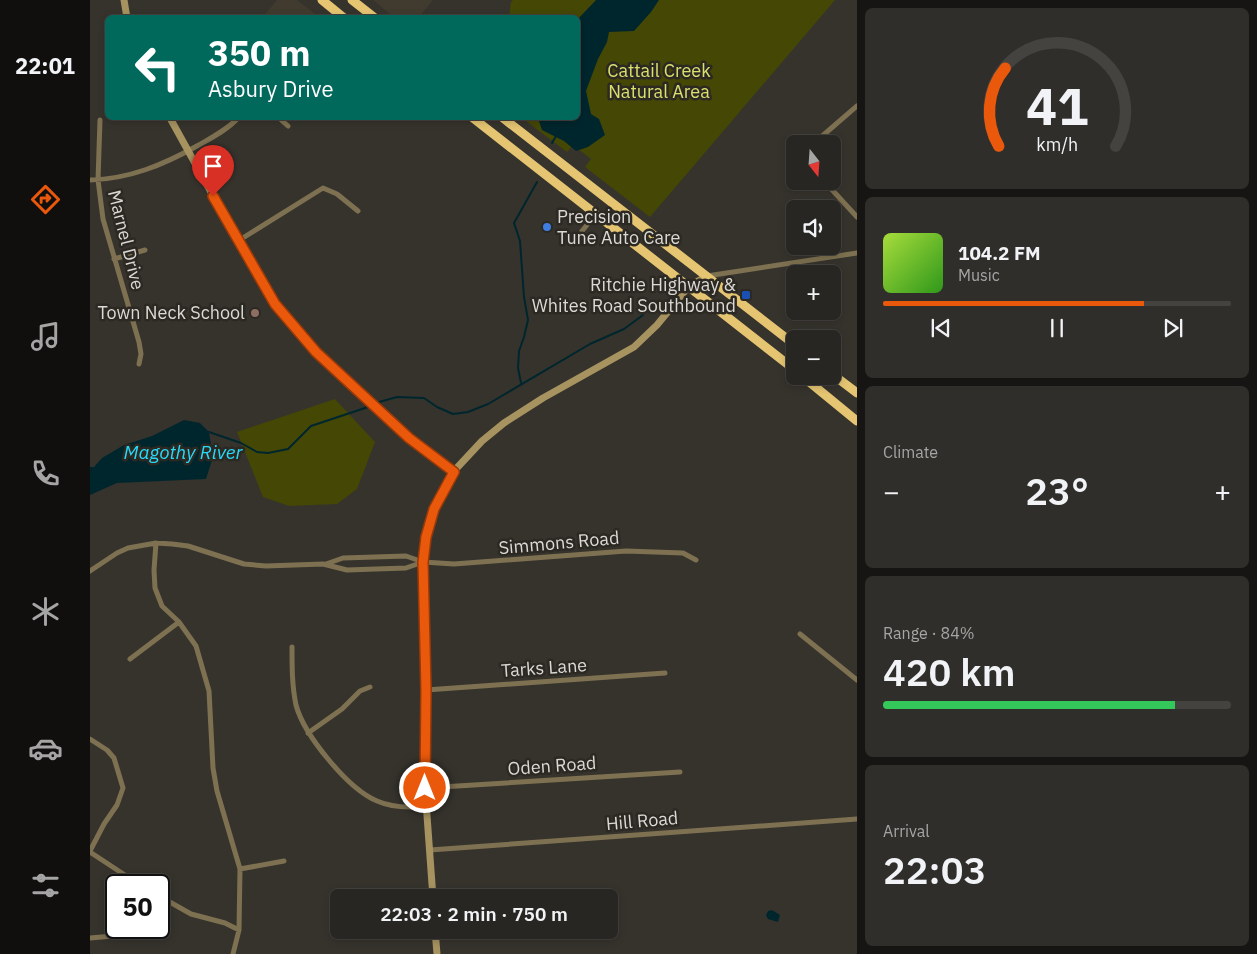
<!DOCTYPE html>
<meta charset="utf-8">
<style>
body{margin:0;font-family:"IBM Plex Sans",sans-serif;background:#302e2a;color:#f1f3f6;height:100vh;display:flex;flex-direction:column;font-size:19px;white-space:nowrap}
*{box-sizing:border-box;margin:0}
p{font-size:16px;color:#a5a5a5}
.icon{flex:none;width:28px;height:28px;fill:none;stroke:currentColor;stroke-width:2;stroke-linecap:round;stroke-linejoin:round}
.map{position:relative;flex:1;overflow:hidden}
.side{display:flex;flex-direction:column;gap:8px;padding:8px;background:#161513;width:400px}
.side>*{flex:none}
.guide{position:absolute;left:15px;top:15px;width:475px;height:105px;border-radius:8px;box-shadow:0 2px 8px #0003,0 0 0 1px #444340;background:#00695c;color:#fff;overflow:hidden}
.needle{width:32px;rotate:163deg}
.buttons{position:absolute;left:696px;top:135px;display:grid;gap:10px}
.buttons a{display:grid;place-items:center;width:55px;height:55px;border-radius:8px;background:#282622;box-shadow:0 2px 8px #0003,0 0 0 1px #444340;font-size:25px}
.speed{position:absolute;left:15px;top:874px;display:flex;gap:10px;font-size:25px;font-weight:700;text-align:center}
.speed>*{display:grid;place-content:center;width:65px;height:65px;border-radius:50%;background:#282622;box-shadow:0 2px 8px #0003,0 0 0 1px #444340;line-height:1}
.speed .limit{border:2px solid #111;border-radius:8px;background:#fff;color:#111}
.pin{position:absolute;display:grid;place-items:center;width:42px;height:42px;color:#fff;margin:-51px -21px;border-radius:50% 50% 50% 0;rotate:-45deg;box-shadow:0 0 5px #0007}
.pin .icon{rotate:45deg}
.me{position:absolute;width:55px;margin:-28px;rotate:0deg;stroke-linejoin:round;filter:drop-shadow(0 0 4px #0008)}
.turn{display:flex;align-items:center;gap:18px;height:105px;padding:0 20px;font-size:22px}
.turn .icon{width:65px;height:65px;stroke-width:2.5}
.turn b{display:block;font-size:35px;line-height:42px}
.big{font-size:38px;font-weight:600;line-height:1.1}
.side .tile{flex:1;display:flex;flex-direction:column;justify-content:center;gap:8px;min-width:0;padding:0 18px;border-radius:8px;background:#302e2a}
.side .dial{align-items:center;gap:0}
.dial svg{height:130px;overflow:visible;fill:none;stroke:#444340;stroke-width:7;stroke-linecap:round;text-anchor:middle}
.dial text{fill:#f1f3f6;stroke:none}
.song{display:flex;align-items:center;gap:15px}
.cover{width:60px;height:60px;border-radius:8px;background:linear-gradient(135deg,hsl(80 70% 55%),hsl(110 70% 35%))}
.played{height:5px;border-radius:2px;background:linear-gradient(90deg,#ea580c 75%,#444340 75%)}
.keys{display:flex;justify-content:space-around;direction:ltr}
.heat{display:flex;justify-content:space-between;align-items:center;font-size:28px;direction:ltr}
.charge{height:8px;border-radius:4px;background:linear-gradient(90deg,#34c759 84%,#444340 0)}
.trip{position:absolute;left:240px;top:889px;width:288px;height:50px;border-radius:8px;background:#282622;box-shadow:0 2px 8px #0003,0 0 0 1px #444340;font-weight:600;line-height:50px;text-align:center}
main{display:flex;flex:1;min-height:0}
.menu{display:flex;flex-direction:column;width:90px;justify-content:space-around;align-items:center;background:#100f0e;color:#a5a5a5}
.menu .icon{width:35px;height:35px}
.menu .selected{color:#ea580c}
.menu b{font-size:22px;color:#f1f3f6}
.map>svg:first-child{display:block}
.built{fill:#413b2f}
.green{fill:#454705}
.water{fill:#00262d}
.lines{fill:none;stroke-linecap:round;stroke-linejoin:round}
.stream{stroke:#00262d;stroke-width:2}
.street{stroke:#7e7151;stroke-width:5}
.secondary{stroke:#a79360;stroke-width:7}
.highway{stroke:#e5c572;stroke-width:9}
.route-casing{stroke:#983908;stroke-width:12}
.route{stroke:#ea580c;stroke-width:9}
.shop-dot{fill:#3f7fe0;stroke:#2c2923;stroke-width:2}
.transit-dot{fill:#1a4fb4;stroke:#2c2923;stroke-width:2}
.education-dot{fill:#8d6e63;stroke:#2c2923;stroke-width:2}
.labels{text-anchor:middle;stroke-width:5;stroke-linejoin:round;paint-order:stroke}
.park-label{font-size:18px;fill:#dae06d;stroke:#2c2923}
.poi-label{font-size:18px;fill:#dbd9d5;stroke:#2c2923;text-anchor:end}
.street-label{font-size:18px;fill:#dbd9d5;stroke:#2c2923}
.water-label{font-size:19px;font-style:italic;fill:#26dafa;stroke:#2c2923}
</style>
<main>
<nav class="menu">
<b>22:01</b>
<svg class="icon selected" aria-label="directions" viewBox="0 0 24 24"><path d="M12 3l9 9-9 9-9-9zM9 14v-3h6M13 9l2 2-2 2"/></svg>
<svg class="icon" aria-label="music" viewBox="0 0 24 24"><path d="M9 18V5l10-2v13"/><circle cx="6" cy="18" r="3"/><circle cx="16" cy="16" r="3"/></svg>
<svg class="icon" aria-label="phone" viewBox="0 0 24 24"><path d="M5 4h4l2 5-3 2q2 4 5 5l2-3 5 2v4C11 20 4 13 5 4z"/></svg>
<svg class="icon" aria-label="climate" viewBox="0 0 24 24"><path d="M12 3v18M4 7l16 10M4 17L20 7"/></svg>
<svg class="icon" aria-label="car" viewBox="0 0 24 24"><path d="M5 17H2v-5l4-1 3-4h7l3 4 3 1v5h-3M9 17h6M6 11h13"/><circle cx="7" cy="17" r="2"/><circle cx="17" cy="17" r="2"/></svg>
<svg class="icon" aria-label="filters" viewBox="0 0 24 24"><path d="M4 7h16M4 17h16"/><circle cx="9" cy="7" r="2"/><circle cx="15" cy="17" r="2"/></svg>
</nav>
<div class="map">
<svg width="767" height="954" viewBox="0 0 767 954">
<rect width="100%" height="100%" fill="#36332d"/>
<!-- built -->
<path class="built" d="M187,0H207L229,17H173Z
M283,0H343L329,17L305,18Z"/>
<!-- green -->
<path class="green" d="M423,0H745L560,217L495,167L501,159L483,145L477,152L432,118H488V18H421L419,17L421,2Z
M245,399L285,442L267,489L247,504L199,506L173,497L147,432Z"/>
<!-- water -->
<path class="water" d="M506,0H569L561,12L544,31L519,32L517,42L508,59L496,91L501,114L509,119L515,135L498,147L486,151L474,141L452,130L448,118H488V19Z
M94,420L110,423L119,432L123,457L116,479L27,483L0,495V467H4L12,458L34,445L62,436Z
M682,910L690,915L688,922L678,919L676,915L678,911Z"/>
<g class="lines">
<!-- stream -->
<path class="stream" d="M462,143L466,136
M431,383L428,368L429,351L434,337L438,320L434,297L430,241L424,223L447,182
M289,402L307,397L334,398L347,407L363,414L378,412L398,404L500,344L534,329L553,315
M119,432L151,443L167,452L178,453L198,449L221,426L278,407"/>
<!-- street -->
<path class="street" d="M189,118L198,126
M10,120L8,180L13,219L49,342L51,354L49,364
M723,144L767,106
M0,180C39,179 73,165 107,146C121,138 137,130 148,118
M734,181L767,217
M492,231L506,214
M148,241L233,188L247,194L268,211
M24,259L55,250
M617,276L767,253
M66,543L64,570L65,588L72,606L89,622L106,646L119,691L123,768L127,791L150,869L149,930L143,954
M236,564L253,558L316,556L333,562L364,564L536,551L593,553L606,560
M0,571L27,553L38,548L66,543L82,544L98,546L154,564L176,566L233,564L257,570L316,568L333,562
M710,634L767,680
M202,647C202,667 202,686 206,705C214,735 258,789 287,801C303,808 319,808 336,806
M40,659L89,622
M336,690L575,673
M218,733L252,709L270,691L280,687
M0,739L17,750L24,758L33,788L27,805L14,824L0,851
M335,788L590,772
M340,850L767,819
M0,852L50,885
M150,869L194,861
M69,896L101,914L135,923L149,930
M0,938L23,936L35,928"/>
<!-- secondary -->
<path class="secondary" d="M34,0L37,18
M80,118L148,241L185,304L226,352L319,438L364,471
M343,898L335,788L336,690L333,562L337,537L344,509L364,471L392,441L414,423L453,398L544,347L567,325L599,286L617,276
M345,930L347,954"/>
<!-- highway -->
<path class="highway" d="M232,0L254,18
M262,0L285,18
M383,118L705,370
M413,118L705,345
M742,374L767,393
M712,376L767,421"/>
</g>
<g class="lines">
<defs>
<path id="route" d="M123,196L185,304L226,352L319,438L364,472L344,509L336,537L333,562L336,690L335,788"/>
</defs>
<!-- route casing -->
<use href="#route" class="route-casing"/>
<!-- route -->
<use href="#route" class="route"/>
</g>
<!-- markers -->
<circle class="shop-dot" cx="457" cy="227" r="5"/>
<rect class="transit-dot" x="651" y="290" width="10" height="10" rx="2.5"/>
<circle class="education-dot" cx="165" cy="313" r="5"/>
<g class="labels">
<!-- park labels -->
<g class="park-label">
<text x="569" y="77">Cattail Creek<tspan x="569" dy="21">Natural Area</tspan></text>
</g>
<!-- poi labels -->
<g class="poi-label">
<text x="467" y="223" text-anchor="start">Precision<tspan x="467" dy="21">Tune Auto Care</tspan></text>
<text x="646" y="291">Ritchie Highway &amp;<tspan x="646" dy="21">Whites Road Southbound</tspan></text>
<text x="155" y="319">Town Neck School</text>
</g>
<!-- street labels -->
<g class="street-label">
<text transform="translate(36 240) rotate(76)" y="6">Marnel Drive</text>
<text transform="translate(469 543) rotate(-5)" y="6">Simmons Road</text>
<text transform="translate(454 668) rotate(-4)" y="6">Tarks Lane</text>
<text transform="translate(462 766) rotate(-4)" y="6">Oden Road</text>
<text transform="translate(552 821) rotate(-5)" y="6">Hill Road</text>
</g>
<!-- water labels -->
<g class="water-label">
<text x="93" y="459">Magothy River</text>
</g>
</g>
</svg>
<div class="buttons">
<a><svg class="needle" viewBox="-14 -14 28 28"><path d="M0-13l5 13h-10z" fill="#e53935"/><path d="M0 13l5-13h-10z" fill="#a5a5a5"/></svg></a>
<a><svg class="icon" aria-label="sound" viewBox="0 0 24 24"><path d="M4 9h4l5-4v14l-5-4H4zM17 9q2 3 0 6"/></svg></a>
<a>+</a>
<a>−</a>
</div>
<div class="speed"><div class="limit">50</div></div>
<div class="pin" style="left:123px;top:196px;background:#d93025"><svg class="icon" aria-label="arrive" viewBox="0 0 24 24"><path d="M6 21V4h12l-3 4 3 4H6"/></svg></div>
<svg class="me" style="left:335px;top:788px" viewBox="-20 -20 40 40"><circle r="17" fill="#ea580c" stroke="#fff" stroke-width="3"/><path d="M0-11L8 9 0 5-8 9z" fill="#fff"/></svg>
<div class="trip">22:03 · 2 min · 750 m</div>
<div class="guide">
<div class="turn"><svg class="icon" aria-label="left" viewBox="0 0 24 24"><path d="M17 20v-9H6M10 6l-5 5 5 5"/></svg><div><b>350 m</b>Asbury Drive</div></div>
</div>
</div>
<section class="side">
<div class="tile dial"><svg viewBox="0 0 100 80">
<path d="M14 69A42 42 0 1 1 86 69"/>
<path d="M14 69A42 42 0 0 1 18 21" stroke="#ea580c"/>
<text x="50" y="56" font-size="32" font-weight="700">41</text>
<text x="50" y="72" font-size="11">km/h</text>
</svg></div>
<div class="tile">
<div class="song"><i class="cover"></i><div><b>104.2 FM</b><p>Music</p></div></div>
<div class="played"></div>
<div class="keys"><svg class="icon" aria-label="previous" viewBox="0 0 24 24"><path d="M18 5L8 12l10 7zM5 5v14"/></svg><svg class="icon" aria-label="pause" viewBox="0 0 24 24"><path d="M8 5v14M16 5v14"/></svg><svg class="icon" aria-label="next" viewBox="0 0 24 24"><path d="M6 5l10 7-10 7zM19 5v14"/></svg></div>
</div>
<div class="tile"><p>Climate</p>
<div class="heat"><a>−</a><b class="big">23°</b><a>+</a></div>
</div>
<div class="tile"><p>Range · 84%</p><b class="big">420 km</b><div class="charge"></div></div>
<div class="tile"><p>Arrival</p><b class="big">22:03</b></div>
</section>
</main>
